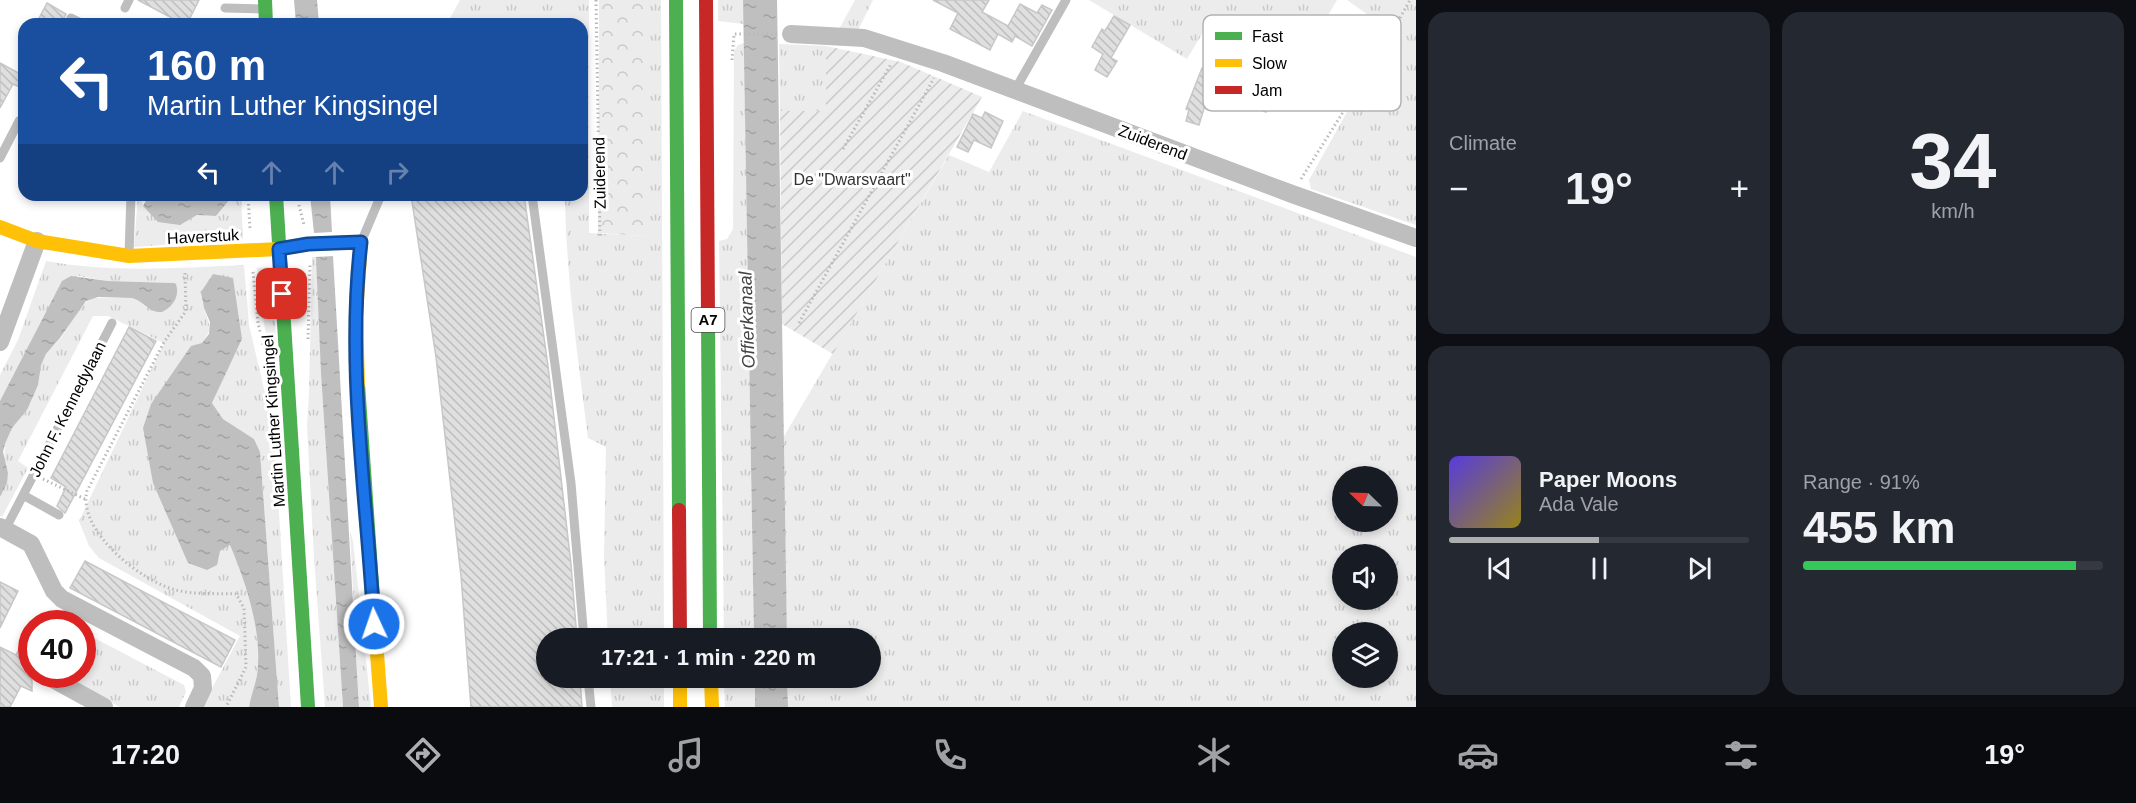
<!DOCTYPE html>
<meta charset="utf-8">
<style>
body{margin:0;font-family:Arial,sans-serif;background:#242831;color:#f1f3f6;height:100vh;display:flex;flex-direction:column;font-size:22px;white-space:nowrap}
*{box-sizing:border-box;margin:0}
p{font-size:20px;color:#9ea1a6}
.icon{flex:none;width:33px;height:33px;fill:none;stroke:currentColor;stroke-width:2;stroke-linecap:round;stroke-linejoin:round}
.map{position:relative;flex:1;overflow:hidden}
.details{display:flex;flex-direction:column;gap:12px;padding:12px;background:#0d0f14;width:720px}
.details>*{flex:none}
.banner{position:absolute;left:18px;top:18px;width:570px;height:183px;border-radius:18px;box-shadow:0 3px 9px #0003;background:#1a4fa0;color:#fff;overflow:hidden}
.needle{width:39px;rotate:293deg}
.tools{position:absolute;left:1332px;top:466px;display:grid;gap:12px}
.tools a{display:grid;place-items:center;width:66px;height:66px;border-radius:50%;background:#171b24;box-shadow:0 3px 9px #0003;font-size:30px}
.speed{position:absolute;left:18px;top:610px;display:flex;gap:12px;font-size:30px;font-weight:700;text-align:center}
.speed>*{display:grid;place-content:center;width:78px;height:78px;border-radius:50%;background:#171b24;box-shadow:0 3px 9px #0003;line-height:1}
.speed .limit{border:9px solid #d22;background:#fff;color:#111}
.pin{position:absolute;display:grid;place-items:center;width:51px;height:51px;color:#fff;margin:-26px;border-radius:12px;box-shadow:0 3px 9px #0006}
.me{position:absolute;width:66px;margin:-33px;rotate:357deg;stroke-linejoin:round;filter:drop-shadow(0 0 4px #0008)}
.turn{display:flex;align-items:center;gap:21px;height:126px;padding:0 30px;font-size:27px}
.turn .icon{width:78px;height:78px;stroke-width:2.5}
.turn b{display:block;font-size:42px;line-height:51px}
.lanes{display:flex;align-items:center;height:57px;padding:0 30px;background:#0003;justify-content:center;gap:30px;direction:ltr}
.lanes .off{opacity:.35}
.big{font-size:45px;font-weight:700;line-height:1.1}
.details .card{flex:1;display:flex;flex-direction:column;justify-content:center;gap:9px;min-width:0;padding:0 21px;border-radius:18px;background:#242831}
.details .dial{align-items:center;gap:0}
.dial b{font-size:78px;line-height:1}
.song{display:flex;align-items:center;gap:18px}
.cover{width:72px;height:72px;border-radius:9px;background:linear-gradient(135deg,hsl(250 70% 55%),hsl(50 70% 35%))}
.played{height:6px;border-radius:3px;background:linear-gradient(90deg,#adaeaf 50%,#363941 50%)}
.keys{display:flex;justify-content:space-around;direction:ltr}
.heat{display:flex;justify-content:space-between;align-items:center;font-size:33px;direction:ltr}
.charge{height:9px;border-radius:4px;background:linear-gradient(90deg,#34c759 91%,#363941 0)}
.details .tiles{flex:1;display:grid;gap:12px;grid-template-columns:repeat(2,1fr)}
.trip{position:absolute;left:536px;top:628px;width:345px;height:60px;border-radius:30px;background:#171b24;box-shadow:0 3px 9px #0003;font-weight:700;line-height:60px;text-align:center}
.dock{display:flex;height:96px;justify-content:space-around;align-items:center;background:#090b0e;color:#9ea1a6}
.dock .icon{width:42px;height:42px}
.dock .selected{color:#adaeaf}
.dock b{font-size:27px;color:#f1f3f6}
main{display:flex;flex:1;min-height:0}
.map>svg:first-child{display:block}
.grass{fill:url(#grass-tufts);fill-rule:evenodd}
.forest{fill:url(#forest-crowns)}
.garden{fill:url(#garden-furrows)}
.water{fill:url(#water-ripples)}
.building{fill:url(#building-back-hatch);stroke:#c7c7c7;stroke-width:1.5}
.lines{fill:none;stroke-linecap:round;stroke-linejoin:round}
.path{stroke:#b9b9b9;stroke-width:3;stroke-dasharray:1.5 3;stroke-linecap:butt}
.lane{stroke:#bebebe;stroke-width:9}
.street{stroke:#bebebe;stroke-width:18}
.fast{stroke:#4caf50;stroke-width:14}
.slow{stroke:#ffc107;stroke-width:14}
.jam{stroke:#c62828;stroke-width:14}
.route-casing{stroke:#114b97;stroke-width:15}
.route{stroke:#1a73e8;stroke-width:10}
.labels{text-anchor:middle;stroke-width:6;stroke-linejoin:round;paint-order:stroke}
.shield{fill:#fff;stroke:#4c4c4c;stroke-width:1.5}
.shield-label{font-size:15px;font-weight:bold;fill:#000}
.street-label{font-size:16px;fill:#000;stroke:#fff}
.park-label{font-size:16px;fill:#333;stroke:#fff}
.water-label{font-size:18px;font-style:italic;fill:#444;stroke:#fff}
.key{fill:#fff;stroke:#b2b2b2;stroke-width:1.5}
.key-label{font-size:16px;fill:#000}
</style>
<main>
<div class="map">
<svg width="1416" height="707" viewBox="0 0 1416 707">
<defs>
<pattern id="grass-tufts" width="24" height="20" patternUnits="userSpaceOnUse" patternTransform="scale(1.5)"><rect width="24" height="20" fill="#ececec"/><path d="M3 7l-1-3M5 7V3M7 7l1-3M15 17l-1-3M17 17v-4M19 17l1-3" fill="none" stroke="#c9c9c9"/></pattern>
<pattern id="forest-crowns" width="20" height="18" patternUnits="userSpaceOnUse" patternTransform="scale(1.5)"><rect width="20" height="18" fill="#ececec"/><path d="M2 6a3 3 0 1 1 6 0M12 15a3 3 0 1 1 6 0" fill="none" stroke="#c9c9c9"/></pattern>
<pattern id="garden-furrows" width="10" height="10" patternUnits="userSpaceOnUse" patternTransform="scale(1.5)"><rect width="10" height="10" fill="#ececec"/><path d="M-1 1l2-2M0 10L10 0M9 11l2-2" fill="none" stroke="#c9c9c9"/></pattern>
<pattern id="water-ripples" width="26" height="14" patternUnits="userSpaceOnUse" patternTransform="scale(1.5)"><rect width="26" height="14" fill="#bfbfbf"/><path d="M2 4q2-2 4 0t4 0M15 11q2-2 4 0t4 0" fill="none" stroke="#a2a2a2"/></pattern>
<pattern id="building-back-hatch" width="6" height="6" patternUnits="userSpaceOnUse" patternTransform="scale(1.5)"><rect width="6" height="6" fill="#dfdfdf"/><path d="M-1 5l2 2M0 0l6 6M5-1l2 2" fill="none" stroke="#bebebe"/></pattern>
</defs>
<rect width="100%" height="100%" fill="#fff"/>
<!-- grass -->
<path class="grass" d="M460,0H589V233L645,236V0H661L664,639H608L604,557L606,447L588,438C578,357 566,277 565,195H582V24H447Z
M718,0H743L744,24L718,21Z
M855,0H873L857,32L838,31Z
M1089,0H1337L1298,67L1205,29L1187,59Z
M1347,0H1416V225L1311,189L1309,180L1361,87L1352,81L1384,26Z
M744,43L754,639H724L719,241L727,239L733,229L734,51L738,45Z
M779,44L826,46V111H780Z
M1023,111L1416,257V707H788L787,678H870V639H787L783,438L949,155L989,172ZM1342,477H1388V522H1342ZM1342,555H1388V600H1342ZM1342,633H1388V678H1342Z
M138,195H141L143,206L180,225L197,215L216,216L230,199V195H241L243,239L134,247Z
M312,257H316L318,272L321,374L343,707H325L314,558L307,425L309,392Z
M46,261C113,273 177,268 244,265L249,325L274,431L291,707H279L260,452L254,439L223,419L212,403L242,339L213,274L202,292C202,297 202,302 204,307C208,324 215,326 202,343L220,551L230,544C246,584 263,631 257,675C255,686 252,697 249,707H202L240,636L99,558L89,546L79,521L164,343L108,316H93L18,461L28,468L2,517L0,516V497L8,473L4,461L5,444L12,428L27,410L41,365L46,354L61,338L81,306L92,298H132L137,299L147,308L174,283L108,281L78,276L0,401V375L18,340Z
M273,267L278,396L264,323L257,268Z
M350,531L353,541L371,707H359Z
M83,632L184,685L186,692L179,707H120L60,676L82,675Z
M610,678H664V707H612Z
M724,678H755V707H725Z"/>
<!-- forest -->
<path class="forest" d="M599,0H645L646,236L598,233Z"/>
<!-- garden -->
<path class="garden" d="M826,46L901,62L982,97L833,354L782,324L780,111H826Z"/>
<!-- water -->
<path class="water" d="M294,0H317L319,24H296Z
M743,0H777L787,639H754Z
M149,195H230V199L216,216L197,215L180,225L158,222L143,206Z
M310,195H330L332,232L314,233Z
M333,256L359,707H343L321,374L316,257Z
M213,274L233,278L242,339L212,403L223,419L254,439L260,452L279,707H249C251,696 255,686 257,675C263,633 246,583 230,545L220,551L217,565L207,570L188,563L153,483L143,428L151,404L191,346L202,343L209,334L210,322L204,308L201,292Z
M71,276L108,281L174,283L176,284C180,296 173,307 162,312C148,313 144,301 132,298L98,297L86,301L60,338L46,354L41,365L38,385L27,410L12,428L5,444L3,452L8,473L7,483L0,497V401L62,281Z
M755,678H787L788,707H755Z"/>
<!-- building -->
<path class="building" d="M138,0H199L187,24H183Z
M933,0H989L982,12L1008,26L1020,4L1037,13L1042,5L1052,10L1032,46L1015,36L1012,42L998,34L990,50L950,29L958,13Z
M47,3L66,14L61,24H36Z
M1114,16L1130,25L1111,58L1117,61L1107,77L1095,70L1103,54L1092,47L1102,29L1105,31Z
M0,63L24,76V89L13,84L0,108Z
M1202,68H1207L1236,79L1239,69L1279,82L1266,112L1209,92L1199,125L1186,121L1189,110L1186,109Z
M985,112L1003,121L991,148L974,140L968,152L957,147L973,114L982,118Z
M411,195H524L548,366L571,564L577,639H546V678H580L582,707H471L461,576L436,357Z
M129,327L156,341L65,513L57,506L66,487L51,478Z
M85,561L235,640L221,667L70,588Z
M0,582L18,591L0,628Z
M32,624V691L21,686L10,707H0V647L16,655Z"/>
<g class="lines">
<!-- path -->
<path class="path" d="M596,0L600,238
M732,60L734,34H777
M843,149L891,64
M1301,179L1382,50L1410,0
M248,195L250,229
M299,205L304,225
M253,272L258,323L263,345
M185,273L186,311L164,342L87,491C77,531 142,582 176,590C195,595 217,593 236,594L244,608L246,667L226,707
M799,323L934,78
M308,339L310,264
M43,479L85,499"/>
<!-- lane -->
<path class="lane" d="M125,8L129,0
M225,8L263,9
M68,24L71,18L83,24
M1015,90L1066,0
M0,158L19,121L24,123
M532,195L571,483L584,639
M362,240L381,195
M129,254L131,195
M23,495L59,515
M5,530L112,323
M588,678L591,707"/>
<!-- street -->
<path class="street" d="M791,34L864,38L943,63L1292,194L1416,238
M0,342L37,241
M0,527L31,544L54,591L62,599L194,668L202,676L203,688L194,707
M55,675L53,679L104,707"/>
<!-- fast -->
<path class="fast" d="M265,0L266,24
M676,0L679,510
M276,195L308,707
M708,318L710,639
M358,384L374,613"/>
<!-- slow -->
<path class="slow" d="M0,227L37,241L129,256L279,249L307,244L361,242L356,315L358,384
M374,613L381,707
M680,678V707
M711,678L712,707"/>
<!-- jam -->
<path class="jam" d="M706,0L708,318
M679,510L680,639"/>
</g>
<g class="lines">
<defs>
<path id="route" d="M282,294L279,249L308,244L361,242C346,369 367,497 374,624"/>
</defs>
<!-- route casing -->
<use href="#route" class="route-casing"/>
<!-- route -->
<use href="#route" class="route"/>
</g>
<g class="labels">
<!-- shield labels -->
<rect class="shield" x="691.5" y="308" width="33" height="24" rx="4.5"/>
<g class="shield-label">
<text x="708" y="325">A7</text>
</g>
<!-- street labels -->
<g class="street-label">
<text transform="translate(1153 142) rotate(21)" y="6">Zuiderend</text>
<text transform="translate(599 173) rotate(-91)" y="6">Zuiderend</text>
<text transform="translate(203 236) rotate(-3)" y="6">Haverstuk</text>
<text transform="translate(67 409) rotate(-63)" y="6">John F. Kennedylaan</text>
<text transform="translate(273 421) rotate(-94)" y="6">Martin Luther Kingsingel</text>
</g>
<!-- park labels -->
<g class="park-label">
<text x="852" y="185">De "Dwarsvaart"</text>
</g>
<!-- water labels -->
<g class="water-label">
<text transform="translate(747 320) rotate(-92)" y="6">Offierkanaal</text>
</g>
</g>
<!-- legend -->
<rect x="1203" y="15" width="198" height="96" rx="9" class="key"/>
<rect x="1215" y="32" width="27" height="8" fill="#4caf50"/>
<rect x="1215" y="59" width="27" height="8" fill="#ffc107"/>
<rect x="1215" y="86" width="27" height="8" fill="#c62828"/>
<g class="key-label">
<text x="1252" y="42">Fast</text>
<text x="1252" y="69">Slow</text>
<text x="1252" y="96">Jam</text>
</g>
</svg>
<div class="tools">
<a><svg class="needle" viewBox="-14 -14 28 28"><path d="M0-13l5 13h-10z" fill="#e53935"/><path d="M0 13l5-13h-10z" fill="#9ea1a6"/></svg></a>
<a><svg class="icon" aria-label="sound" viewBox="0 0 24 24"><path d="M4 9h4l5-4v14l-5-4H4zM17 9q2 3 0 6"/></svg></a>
<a><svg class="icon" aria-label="layers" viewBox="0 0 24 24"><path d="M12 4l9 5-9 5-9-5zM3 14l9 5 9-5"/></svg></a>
</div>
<div class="speed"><div class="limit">40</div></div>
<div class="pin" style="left:282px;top:294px;background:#d93025"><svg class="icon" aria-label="arrive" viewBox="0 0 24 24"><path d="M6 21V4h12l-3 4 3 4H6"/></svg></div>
<svg class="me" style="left:374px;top:624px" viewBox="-20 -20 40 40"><circle r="17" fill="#1a73e8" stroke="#fff" stroke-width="3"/><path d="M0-11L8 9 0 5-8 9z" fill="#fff"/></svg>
<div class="trip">17:21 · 1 min · 220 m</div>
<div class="banner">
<div class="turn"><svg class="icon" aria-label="left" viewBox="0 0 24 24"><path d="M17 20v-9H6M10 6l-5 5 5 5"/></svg><div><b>160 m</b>Martin Luther Kingsingel</div></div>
<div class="lanes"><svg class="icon" aria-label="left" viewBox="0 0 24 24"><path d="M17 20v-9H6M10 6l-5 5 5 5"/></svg><svg class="icon off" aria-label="ahead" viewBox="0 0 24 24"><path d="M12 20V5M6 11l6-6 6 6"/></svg><svg class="icon off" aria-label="ahead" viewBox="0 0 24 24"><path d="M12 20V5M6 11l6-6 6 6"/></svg><svg class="icon off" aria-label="right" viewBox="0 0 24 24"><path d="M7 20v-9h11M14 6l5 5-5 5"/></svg></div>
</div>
</div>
<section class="details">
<div class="tiles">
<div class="card"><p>Climate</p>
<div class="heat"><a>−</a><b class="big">19°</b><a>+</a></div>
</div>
<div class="card dial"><b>34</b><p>km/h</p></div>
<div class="card">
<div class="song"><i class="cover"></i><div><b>Paper Moons</b><p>Ada Vale</p></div></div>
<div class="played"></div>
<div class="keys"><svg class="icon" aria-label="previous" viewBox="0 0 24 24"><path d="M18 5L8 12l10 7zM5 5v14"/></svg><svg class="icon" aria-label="pause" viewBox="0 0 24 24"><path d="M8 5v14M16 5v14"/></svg><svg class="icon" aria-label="next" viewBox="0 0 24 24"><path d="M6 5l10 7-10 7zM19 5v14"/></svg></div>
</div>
<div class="card"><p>Range · 91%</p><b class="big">455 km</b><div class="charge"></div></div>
</div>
</section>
</main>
<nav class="dock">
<b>17:20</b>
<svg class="icon selected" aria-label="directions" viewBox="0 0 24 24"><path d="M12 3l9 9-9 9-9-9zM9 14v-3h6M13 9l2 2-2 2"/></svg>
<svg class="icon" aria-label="music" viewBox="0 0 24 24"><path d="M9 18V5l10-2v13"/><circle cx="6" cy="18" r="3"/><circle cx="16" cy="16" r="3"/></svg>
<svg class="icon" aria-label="phone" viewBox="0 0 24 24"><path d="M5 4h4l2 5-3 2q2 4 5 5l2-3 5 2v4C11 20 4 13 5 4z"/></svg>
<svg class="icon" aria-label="climate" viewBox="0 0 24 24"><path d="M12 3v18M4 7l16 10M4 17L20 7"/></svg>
<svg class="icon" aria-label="car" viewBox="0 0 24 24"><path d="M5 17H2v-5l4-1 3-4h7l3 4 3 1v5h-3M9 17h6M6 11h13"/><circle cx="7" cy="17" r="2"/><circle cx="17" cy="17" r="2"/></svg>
<svg class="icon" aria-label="filters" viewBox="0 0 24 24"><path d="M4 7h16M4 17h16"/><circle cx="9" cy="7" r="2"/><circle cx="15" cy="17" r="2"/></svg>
<b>19°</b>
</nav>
